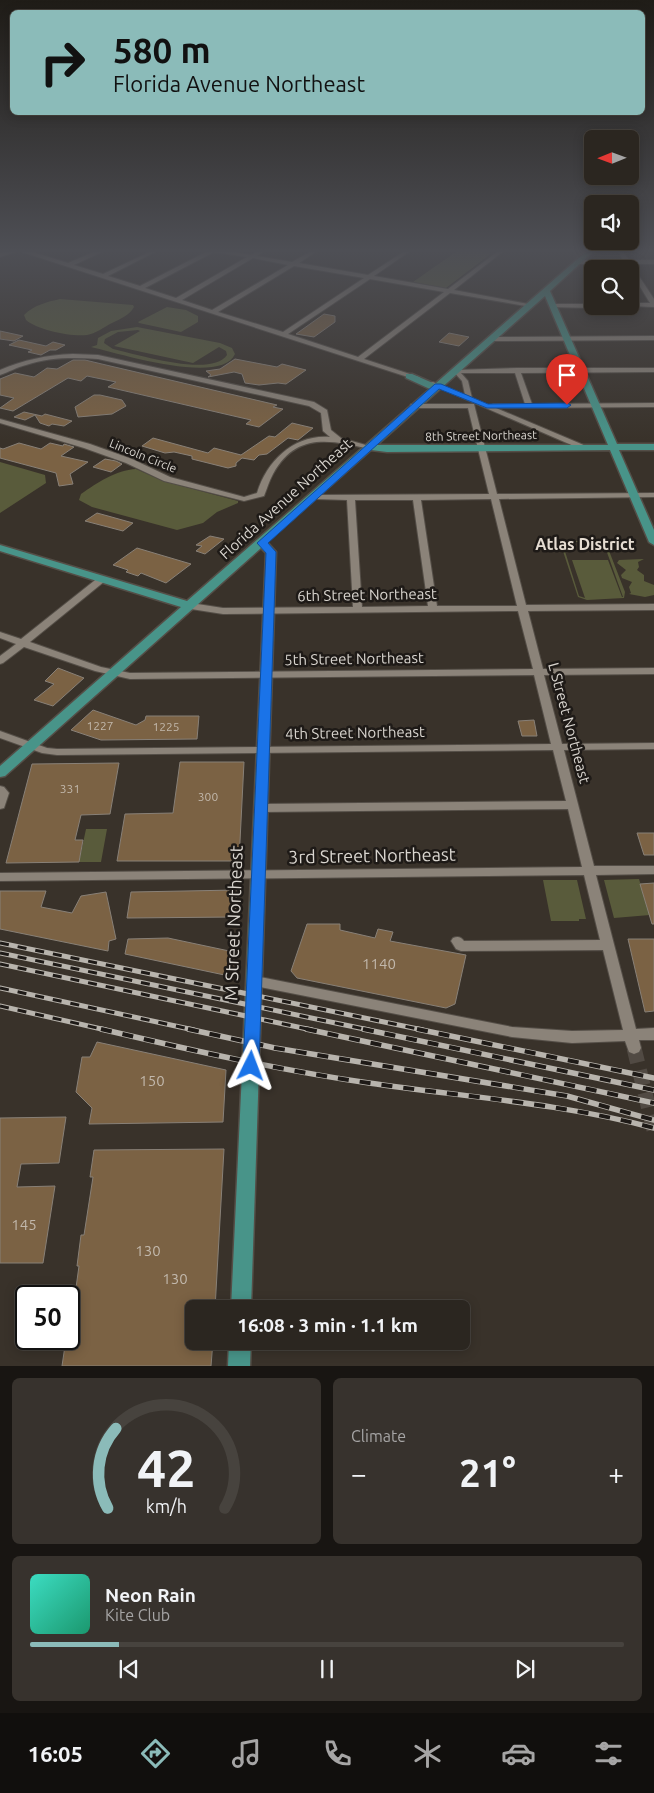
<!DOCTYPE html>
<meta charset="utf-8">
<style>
body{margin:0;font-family:Ubuntu,sans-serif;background:#37322d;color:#f1f3f6;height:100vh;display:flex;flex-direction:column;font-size:19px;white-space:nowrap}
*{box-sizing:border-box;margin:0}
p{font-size:16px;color:#a6a5a5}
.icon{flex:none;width:28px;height:28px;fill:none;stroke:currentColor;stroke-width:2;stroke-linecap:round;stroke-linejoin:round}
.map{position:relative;height:1366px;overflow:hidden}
.drawer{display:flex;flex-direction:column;gap:12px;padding:12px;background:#181512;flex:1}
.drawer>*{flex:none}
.banner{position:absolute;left:10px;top:10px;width:635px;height:105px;border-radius:8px;box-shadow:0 2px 12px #0003,0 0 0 1px #47433e;background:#8bbbb9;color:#111;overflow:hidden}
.needle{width:32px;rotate:269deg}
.buttons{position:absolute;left:584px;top:130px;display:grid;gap:10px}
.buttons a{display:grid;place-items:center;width:55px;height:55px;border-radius:8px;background:#2b2620;box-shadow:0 2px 12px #0003,0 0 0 1px #47433e;font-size:25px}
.speed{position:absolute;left:15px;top:1285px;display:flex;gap:10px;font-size:25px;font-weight:700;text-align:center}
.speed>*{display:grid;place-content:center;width:65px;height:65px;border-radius:50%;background:#2b2620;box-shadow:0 2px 12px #0003,0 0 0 1px #47433e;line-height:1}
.speed .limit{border:2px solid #111;border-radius:8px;background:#fff;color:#111}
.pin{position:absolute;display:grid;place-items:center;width:42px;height:42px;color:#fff;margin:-51px -21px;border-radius:50% 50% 50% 0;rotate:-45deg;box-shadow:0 0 5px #0007}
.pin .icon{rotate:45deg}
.me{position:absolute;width:55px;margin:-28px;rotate:3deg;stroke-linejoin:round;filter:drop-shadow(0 0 4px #0008)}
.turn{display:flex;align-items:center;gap:18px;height:105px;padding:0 20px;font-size:22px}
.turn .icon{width:65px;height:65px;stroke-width:2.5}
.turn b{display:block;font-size:35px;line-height:42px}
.big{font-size:38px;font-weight:700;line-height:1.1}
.drawer .widget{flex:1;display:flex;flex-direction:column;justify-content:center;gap:8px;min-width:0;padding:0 18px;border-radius:8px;background:#37322d}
.drawer .dial{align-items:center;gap:0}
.dial svg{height:130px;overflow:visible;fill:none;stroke:#47433e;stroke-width:7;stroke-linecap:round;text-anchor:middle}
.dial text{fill:#f1f3f6;stroke:none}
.song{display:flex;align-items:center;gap:15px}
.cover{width:60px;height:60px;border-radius:8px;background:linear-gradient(135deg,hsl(170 70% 55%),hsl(160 70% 35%))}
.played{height:5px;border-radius:2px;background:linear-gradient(90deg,#8bbbb9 15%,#47433e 15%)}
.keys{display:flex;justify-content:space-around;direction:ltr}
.heat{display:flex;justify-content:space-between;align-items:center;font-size:28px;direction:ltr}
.drawer .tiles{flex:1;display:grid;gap:12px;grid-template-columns:1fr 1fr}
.widget:last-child{grid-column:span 2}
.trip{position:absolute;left:185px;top:1300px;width:285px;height:50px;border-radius:8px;background:#2b2620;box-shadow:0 2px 12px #0003,0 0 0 1px #47433e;font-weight:700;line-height:50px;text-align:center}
.tab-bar{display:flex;height:80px;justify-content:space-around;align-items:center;background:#110f0d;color:#a6a5a5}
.tab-bar .icon{width:35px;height:35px}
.tab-bar .on{color:#8bbbb9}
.tab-bar b{font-size:22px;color:#f1f3f6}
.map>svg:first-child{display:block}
.green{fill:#595b3b;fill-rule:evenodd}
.building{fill:#7b6244;stroke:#888077}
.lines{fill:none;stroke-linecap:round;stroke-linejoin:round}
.minor-tunnel{stroke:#514a43;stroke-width:15;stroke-dasharray:15 8;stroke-linecap:butt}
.minor-casing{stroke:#544e47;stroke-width:2}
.major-casing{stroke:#544e47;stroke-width:3}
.minor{fill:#8b8379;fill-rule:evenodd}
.major{fill:#489489;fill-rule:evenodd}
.rail-far1-casing{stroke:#b8b4ad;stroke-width:5}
.rail-casing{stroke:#b8b4ad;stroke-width:5.5}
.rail-far1{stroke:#1e1a17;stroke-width:3;stroke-dasharray:9;stroke-linecap:butt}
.rail{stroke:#1e1a17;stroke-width:4;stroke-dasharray:11;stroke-linecap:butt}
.route{fill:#1a73e8;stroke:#114b97}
.labels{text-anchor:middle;stroke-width:5;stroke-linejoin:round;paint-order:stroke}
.far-street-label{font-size:12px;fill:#d9d5cf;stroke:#1e1a17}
.number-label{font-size:12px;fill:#c2b8ac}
.street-label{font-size:15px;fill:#d9d5cf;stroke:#1e1a17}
.near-number-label{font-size:15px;fill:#c2b8ac}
.neighbourhood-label{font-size:16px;font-weight:bold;fill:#e6ddd2;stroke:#1e1a17}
.near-street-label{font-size:18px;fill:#d9d5cf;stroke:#1e1a17}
</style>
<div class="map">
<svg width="654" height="1366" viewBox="0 0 654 1366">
<rect width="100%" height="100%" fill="#39322a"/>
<!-- green -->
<path class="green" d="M460,249L492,253L446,288L413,282Z
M60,299L133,305L134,307C130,315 120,319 112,323C104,327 95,334 87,335C71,337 38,330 26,320L24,315C34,305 47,302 60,299Z
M167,307L186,310L198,316V322L181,332L139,323L138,322Z
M137,327L220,343L232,348L235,354C221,386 118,353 91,347L97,345L98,338L111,331ZM138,330L140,331L114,346L193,363L219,347L226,351L227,355C212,378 136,354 113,349L104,343L105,339L118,332Z
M0,462L45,475L46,483L0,513Z
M136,469L163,481L238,501V503L217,512L203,523L177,530L92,507L79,500L81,494C97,483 116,470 136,469Z
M568,541H596L606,543L625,592L624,598L587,600L578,597L561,545L563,542ZM567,542H598L604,544L623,597H622L608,560H572L585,598L579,596L563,545Z
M644,559L638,562L639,567L637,570L644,575V581L654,585V595L645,597L629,594L631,593L629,587L632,582L622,578L621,575L626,570L617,563L619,560Z
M86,829H107L101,862H79Z
M639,879L650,915L614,918L604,880Z
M543,880H577L586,919H579V921H551Z"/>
<!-- building -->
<path class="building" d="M324,314L335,316V322L314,337L296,334Z
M0,331L23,336L14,341L0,339Z
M449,333L469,337L459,346L439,342Z
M19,340L46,346L53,342L65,345L56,350H50L41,355L28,352L32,350L9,345Z
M235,359L277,367L282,364L306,370L286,384L278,383L259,385L245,383L242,374L234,372L208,377L211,375L206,371L220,369Z
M73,360H85L106,365L277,405L273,407L283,409L259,427L246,424L251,420L108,387L116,382L87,376L81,381L68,378L13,411L0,408L14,398L0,395V379L15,373L34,377L47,368L57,369Z
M94,395H100L122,400L126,406L112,414L78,417L75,407Z
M24,412L42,416L45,414L72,421L64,426L52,424L49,426L40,423L35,415L25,420L14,417Z
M292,423L313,428L298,440L288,438L267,454L259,455L254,460L242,458L236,463V466L228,468L192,459V456L174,452L165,453L142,446L153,438L208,453L214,448L241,455L269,436L275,437Z
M19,443L41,449L50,443L63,446L64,444L74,447L61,456L88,462L70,474L73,484L59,486L56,473L0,458V448L3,449Z
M105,459L116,461L122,464L111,472L93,467Z
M97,513L108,516L133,523L123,531L85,521Z
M210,536L224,539L205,554L196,551L202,546L196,545Z
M137,548L191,564L166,583L141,573L138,576L126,572L128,570L113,565Z
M58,668L84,678L53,706L34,700L54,684L45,681Z
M93,710L136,725L145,720L146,716H199L197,739L101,740L71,730Z
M534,720L537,736H522L518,721Z
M180,762H244L239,861H117L125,814L173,813Z
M119,763L110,814L81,815L75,840H83L79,862L6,863L32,764Z
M637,833H654V855H644Z
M654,883V924H652L640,884Z
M237,890L235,917L127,918L131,892Z
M0,891H46L41,907L72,913L81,896L106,892L116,939L109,941L108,951L0,929Z
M307,924H340V930L375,938L378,929L393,932L390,941L466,955L455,1004L446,1008L297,978L291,971Z
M168,938L234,952V966L236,967L234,977L125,954L128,939Z
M628,939H654V1011L645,1012Z
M97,1042L226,1070L223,1122L89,1124L92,1108L76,1092L82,1057H90Z
M66,1117L59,1163L21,1164L17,1187L55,1186L43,1263H0V1118Z
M224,1149L215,1309H194V1341H213L211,1366H62L66,1339H69L79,1266H77L81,1235H84L93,1177H90L94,1150Z"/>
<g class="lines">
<!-- minor-tunnel -->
<path class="minor-tunnel" d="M634,1048L654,1130"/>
<defs>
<path id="minor" d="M16,249H23L68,263L101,249H106V250L74,265L103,274L156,249H161L108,276L140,286L208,251L206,249H217L251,255L262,249H267L257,256L292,262L315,249H320L299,263L368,275L408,249H413L374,276L448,289L501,249H506L454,290L534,305L531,307L450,293L364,359L419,377L420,378L417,380L19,251L0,257V253ZM214,252L247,257L176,298L145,288ZM253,258L288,265L212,310L182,300ZM294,266L364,278L283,332L218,312ZM370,279L444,292L358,357L288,334Z
M617,249H621L629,260H654V264H631L654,299V307L628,306H630V303H650L626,264H578L575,262L578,260H623Z
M552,304H592V306H595L592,308L550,307V305Z
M654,336V340L491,341L488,339L491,337Z
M73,354L98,355L314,402L327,410L331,430L341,438L373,447L369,449C330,440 296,432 273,474C269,481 267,489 264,496L244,501L164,481L126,463L84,448L0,423V419L90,444L132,459L170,477L244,497L257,493C267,460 295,434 330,437L323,431L321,413L309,406L98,359C74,357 49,357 26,365C17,367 9,372 0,375V370C23,360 47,355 73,354Z
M517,368H654V372L521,373L532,404L654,403V407L496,408L586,446V450H583L428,383L433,382L465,395L462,381L453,371L454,370ZM461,373H515L525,404H493L490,406L472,398L468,381Z
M411,404H474L497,494L654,493V497L499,499L526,605L654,604V610L528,611L543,669L654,668V674L544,675L562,744L654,743V749L564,750L594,866H654V874L596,875L636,1029L654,1028V1040H639L641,1048L639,1052L634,1054L629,1052L625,1041L572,1043L512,1037L255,986L250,985L248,981L250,977L255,976L512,1027L572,1031L623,1030L603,950L461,951L456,949L451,941L453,938C458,936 461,937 464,941L600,940L584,875L0,881V873L582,867L568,809L261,812L257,811L255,808L257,805L261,804L566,801L553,750L57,755L42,753L0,738V731L47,748L57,749L551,744L534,675L130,679L95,671L24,647L3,663L0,664V656L16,644L0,638V632L21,639L99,577L102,576L106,579L105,581L30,642L101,667L130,673L533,669L518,611L223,614L191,609L186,606L191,603L223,608L353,607L347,500L314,499H311V495L489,494L468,408H414L410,406ZM491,499L517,606H437L421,500ZM355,500H413L428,606L362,607Z
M0,786L4,787L9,793L4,808L0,809Z"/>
<path id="major" d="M589,249H596L550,291L617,444H654V450H619L654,530V545L649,542L610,450L387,452L371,450L267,542L276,552L251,1309H231L266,553L261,548L5,776L0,777V766L181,607L0,551V545L187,601L430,389L406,378V374H412L435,384ZM545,296L608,445H377Z
M229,1341H251L250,1366H228Z"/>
</defs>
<!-- minor casing -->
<use href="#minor" class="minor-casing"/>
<!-- major casing -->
<use href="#major" class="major-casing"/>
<!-- minor -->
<use href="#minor" class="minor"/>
<!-- major -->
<use href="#major" class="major"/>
<defs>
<path id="rail-far1" d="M0,943L423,1030
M0,953L369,1030
M0,964L312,1030
M0,988L194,1030
M0,1006L106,1030"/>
<path id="rail" d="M101,1029C190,1050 279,1070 369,1083C465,1097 560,1103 654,1128
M188,1029L275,1048L567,1096L654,1120
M306,1029L654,1103
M363,1029L654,1090
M417,1029L654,1078"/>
</defs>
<!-- rail-far1 casing -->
<use href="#rail-far1" class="rail-far1-casing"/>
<!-- rail casing -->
<use href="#rail" class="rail-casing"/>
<!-- rail-far1 -->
<use href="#rail-far1" class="rail-far1"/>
<!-- rail -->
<use href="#rail" class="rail"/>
</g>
<!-- sky -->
<linearGradient id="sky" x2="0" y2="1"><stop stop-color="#1f1c17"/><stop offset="0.57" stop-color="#4e4f55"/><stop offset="1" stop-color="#4e4f55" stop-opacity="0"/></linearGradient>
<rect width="654" height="440" fill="url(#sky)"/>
<!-- route -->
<path class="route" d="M435,384H441L488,404L567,403L571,405L567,408H487L439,389L268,543L276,552L259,1066L257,1070L251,1072L245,1070L243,1066L266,553L257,543Z"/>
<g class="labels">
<!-- far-street labels -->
<g class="far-street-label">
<text transform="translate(481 436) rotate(-1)" y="4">8th Street Northeast</text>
<text transform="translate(143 456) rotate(22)" y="4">Lincoln Circle</text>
</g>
<!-- number labels -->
<g class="number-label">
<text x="100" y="730">1227</text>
<text x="166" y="731">1225</text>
<text x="70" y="793">331</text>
<text x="208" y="801">300</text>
</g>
<!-- street labels -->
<g class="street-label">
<text transform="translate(286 499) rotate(-42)" y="5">Florida Avenue Northeast</text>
<text transform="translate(367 595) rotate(-1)" y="5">6th Street Northeast</text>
<text transform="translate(354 659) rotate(-1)" y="5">5th Street Northeast</text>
<text transform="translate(569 723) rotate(75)" y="5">L Street Northeast</text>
<text transform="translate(355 733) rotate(-1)" y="5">4th Street Northeast</text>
</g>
<!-- near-number labels -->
<g class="near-number-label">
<text x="379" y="969">1140</text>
<text x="152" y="1086">150</text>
<text x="24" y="1230">145</text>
<text x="148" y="1256">130</text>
<text x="175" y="1284">130</text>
</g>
<!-- neighbourhood labels -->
<g class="neighbourhood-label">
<text x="585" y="550">Atlas District</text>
</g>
<!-- near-street labels -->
<g class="near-street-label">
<text transform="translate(372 856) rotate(-1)" y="6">3rd Street Northeast</text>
<text transform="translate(234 923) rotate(-88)" y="6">M Street Northeast</text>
</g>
</g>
</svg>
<div class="buttons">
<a><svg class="needle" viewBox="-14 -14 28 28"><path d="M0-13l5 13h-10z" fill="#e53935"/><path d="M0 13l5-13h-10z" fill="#a6a5a5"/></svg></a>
<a><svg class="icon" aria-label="sound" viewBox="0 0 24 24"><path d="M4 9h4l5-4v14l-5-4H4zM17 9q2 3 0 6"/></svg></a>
<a><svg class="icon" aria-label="search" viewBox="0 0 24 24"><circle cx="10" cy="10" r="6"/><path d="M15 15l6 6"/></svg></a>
</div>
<div class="speed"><div class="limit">50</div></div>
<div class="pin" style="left:567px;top:405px;background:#d93025"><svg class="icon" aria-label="arrive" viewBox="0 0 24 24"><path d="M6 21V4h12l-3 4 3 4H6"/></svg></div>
<svg class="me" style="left:251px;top:1066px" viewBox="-20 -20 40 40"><path d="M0-17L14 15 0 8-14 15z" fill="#1a73e8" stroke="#fff" stroke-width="4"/></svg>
<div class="trip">16:08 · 3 min · 1.1 km</div>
<div class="banner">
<div class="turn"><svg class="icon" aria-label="right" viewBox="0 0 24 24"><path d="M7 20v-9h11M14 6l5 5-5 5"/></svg><div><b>580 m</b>Florida Avenue Northeast</div></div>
</div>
</div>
<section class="drawer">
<div class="tiles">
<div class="widget dial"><svg viewBox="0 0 100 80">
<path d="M14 69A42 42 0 1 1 86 69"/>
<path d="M14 69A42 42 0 0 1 19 20" stroke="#8bbbb9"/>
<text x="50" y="56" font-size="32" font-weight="700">42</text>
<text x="50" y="72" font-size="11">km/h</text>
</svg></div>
<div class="widget"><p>Climate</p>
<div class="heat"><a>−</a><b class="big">21°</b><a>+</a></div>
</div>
<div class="widget">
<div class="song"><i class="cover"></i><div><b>Neon Rain</b><p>Kite Club</p></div></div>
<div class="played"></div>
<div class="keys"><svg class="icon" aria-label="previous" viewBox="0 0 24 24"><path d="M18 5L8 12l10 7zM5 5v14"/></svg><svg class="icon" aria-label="pause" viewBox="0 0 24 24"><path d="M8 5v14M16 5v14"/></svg><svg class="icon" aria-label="next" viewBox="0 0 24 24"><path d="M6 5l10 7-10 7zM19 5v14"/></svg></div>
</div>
</div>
</section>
<nav class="tab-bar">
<b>16:05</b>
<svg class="icon on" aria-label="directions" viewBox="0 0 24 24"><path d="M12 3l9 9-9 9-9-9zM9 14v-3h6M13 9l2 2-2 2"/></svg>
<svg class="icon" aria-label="music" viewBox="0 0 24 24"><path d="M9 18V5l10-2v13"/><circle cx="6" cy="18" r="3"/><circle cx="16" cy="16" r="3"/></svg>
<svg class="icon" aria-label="phone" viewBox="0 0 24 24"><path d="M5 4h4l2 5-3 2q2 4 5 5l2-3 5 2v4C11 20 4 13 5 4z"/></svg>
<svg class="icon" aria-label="climate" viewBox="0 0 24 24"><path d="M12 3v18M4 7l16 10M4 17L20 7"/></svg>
<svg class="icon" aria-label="car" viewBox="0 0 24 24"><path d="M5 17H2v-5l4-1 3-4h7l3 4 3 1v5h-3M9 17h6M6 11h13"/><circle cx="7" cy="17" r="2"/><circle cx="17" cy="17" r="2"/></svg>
<svg class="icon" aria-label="filters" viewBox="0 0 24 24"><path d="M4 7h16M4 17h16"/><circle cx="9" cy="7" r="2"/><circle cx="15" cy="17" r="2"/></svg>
</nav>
